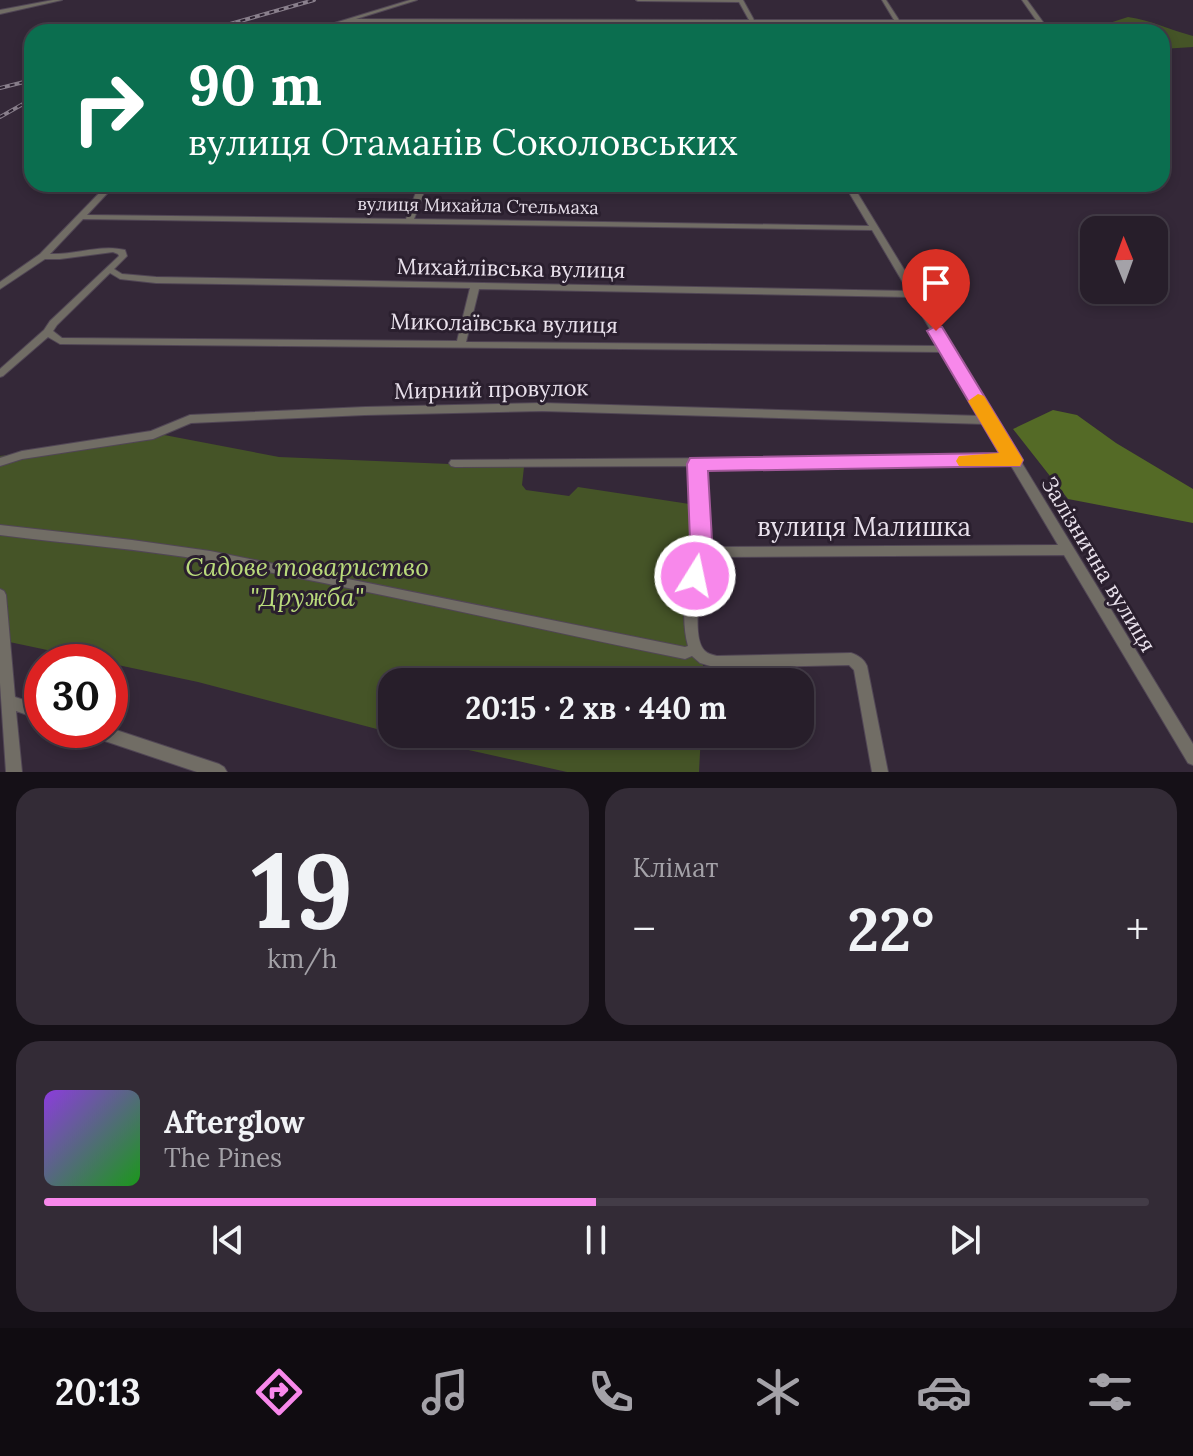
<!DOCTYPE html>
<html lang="uk">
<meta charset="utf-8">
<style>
body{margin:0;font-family:Lora,serif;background:#332b36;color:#f1f3f6;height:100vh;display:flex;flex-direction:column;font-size:30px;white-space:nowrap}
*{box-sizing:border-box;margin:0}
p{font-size:26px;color:#a4a2a8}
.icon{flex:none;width:44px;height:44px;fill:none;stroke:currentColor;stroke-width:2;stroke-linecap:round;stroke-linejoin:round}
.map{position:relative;height:772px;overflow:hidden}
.sheet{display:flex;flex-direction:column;gap:16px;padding:16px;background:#151017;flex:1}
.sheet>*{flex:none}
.top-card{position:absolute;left:24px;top:24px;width:1146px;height:168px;border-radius:24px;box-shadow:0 4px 12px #0003,0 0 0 2px #433c47;background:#0b6e4f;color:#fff;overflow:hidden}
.needle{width:52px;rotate:359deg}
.controls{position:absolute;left:1080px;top:216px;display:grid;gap:16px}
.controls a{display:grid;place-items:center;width:88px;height:88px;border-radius:16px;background:#271e2a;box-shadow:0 4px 12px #0003,0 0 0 2px #433c47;font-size:40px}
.speed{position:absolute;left:24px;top:644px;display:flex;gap:16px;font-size:40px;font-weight:700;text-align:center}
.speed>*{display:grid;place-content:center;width:104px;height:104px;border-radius:50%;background:#271e2a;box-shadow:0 4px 12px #0003,0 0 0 2px #433c47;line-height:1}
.speed .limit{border:12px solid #d22;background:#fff;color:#111}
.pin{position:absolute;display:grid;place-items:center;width:68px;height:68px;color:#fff;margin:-82px -34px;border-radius:50% 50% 50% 0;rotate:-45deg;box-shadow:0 0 8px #0007}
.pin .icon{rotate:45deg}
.me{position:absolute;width:88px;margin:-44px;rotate:10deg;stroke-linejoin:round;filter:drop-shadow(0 0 6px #0008)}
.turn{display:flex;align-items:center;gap:28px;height:168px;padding:0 32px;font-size:36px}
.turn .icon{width:104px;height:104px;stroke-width:2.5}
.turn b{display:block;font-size:56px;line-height:68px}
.big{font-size:60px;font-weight:800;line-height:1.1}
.sheet .tile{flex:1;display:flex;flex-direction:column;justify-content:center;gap:12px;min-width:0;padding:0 28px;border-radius:24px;background:#332b36}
.sheet .dial{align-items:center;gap:0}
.dial b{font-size:104px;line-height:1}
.song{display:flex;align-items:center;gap:24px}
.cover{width:96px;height:96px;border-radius:12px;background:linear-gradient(135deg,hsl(270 70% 55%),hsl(120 70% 35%))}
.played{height:8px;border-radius:4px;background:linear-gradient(90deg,#f888eb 50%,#433c47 50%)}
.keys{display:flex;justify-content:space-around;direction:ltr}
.heat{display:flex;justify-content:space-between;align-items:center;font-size:44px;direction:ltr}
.sheet .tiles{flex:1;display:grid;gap:16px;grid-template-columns:1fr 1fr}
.tile:last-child{grid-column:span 2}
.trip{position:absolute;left:378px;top:668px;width:436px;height:80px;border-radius:24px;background:#271e2a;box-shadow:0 4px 12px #0003,0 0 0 2px #433c47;font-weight:800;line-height:80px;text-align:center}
.tabs{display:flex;height:128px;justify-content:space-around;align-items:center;background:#100c11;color:#a4a2a8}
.tabs .icon{width:56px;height:56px}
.tabs .selected{color:#f888eb}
.tabs b{font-size:36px;color:#f1f3f6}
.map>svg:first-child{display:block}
.green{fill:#455427}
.forest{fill:#546a26}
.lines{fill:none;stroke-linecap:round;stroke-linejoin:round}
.minor-casing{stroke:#514655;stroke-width:2}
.minor{fill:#716d65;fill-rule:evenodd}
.rail-casing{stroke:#897f8c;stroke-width:4}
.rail{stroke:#2a1f2e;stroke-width:2;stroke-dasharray:5;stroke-linecap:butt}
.route{fill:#f888eb;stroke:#a15899;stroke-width:2}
.slow{fill:#f59e0b}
.labels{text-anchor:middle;stroke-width:6;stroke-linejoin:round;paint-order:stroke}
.far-street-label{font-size:18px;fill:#e9e1ec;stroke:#2a1f2e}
.street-label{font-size:22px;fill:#e9e1ec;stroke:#2a1f2e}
.near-street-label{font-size:26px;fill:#e9e1ec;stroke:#2a1f2e}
.near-park-label{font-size:26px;font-style:italic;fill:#b9da7b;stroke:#2a1f2e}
</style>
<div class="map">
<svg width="1193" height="772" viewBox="0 0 1193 772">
<rect width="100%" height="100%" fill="#342838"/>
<!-- green -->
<path class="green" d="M1128,17C1151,20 1170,30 1193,36V47L1162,49V32H1074L1076,27L1100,26Z
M159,434L279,457L524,467L522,485L526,490L569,496L578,487L696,505L689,638L705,669V682H392V733L198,682L0,640V456Z
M397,734H701L699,772H567Z"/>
<!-- forest -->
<path class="forest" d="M1053,410L1077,415L1116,443L1193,489V523L1068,499L1013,429Z"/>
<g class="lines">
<defs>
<path id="minor" d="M53,0H62L0,14V10Z
M410,0H417L356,19L749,20L739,2L638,1L636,0H743L754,20H894L882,0H886L899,20H1036L1022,0H1027L1043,22L1040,24L756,23L761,32H755L750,23H345L314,32H305Z
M108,184H116L87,215L406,219L419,184H427L414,219L869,226L844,184H852L1193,744V765L1188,763L1064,555L709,557C701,574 690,638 705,651C708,654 713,655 717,656L851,653C858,655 864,659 867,666L888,772H872L854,670L849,665L717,668L700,663L692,656L685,659C527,627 369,590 210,561C141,549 70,544 0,535V525L132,540L210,551L685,647L688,646C680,617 685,578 700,552L695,540L692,466L455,467L451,466L449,463L451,460L1006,456L986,424L542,411L365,415L191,423L153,439L22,459L0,466V458L22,451L151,431L190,415L365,407L542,403L982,416L944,352L60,344L48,337L3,376L0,377V369L44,330L50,321L119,256L118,254L113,252L60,259H45L0,289V282L40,254ZM83,219L872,230L908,291L156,277L122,274L114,269L127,256L125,250C100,244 75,255 50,254ZM110,273L120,279L156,283L470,288L457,341L62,338L53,331L57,325ZM479,289L911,297L940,346L466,342ZM1010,464L1058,545L710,547L707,540L703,466Z
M0,589L4,591L6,595L15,697L42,706V720L16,711L22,772H6L0,683Z
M110,728L219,764L224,767L227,772H197L93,737L88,735L86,730H110Z"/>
</defs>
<!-- minor casing -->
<use href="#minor" class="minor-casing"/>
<!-- minor -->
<use href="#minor" class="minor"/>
<defs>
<path id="rail" d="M202,32L314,0
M0,88L32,80
M0,117L32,99"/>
</defs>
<!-- rail casing -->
<use href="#rail" class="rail-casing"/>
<!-- rail -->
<use href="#rail" class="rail"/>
</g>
<!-- route -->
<path class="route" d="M936,326L942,327L1020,455L1023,460L1020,466L708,471L712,540L717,552L703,583L695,586L687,583C681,572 686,560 694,550L690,540L687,464L690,458L999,453L927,331Z"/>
<!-- slow -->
<path class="slow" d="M978,394L984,396L1020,455L1023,460L1020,466H959L956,461L959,456L999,453L968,401Z"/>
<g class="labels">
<!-- far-street labels -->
<g class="far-street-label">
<text transform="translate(478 206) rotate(1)" y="6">вулиця Михайла Стельмаха</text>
</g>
<!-- street labels -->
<g class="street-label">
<text transform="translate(511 268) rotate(1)" y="8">Михайлівська вулиця</text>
<text transform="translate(504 323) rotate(1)" y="8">Миколаївська вулиця</text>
<text transform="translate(491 389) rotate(-1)" y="8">Мирний провулок</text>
<text transform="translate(1099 564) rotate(59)" y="8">Залізнична вулиця</text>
</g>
<!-- near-street labels -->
<g class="near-street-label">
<text x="864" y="536">вулиця Малишка</text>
</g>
<!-- near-park labels -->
<g class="near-park-label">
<text x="307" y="576">Садове товариство<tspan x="307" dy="30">"Дружба"</tspan></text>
</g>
</g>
</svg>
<div class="controls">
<a><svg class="needle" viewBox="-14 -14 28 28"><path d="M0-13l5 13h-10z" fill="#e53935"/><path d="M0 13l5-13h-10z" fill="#a4a2a8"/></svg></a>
</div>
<div class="speed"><div class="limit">30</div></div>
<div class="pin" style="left:936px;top:331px;background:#d93025"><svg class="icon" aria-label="arrive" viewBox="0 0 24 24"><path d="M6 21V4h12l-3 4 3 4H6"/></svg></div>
<svg class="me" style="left:695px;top:576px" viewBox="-20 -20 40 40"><circle r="17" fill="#f888eb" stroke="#fff" stroke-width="3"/><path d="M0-11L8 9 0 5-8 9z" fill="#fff"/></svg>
<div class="trip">20:15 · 2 хв · 440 m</div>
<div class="top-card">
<div class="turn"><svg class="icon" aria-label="right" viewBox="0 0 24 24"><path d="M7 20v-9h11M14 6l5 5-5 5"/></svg><div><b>90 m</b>вулиця Отаманів Соколовських</div></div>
</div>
</div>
<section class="sheet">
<div class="tiles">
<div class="tile dial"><b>19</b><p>km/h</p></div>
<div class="tile"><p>Клімат</p>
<div class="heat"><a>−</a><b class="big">22°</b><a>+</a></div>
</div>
<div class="tile">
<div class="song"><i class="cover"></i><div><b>Afterglow</b><p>The Pines</p></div></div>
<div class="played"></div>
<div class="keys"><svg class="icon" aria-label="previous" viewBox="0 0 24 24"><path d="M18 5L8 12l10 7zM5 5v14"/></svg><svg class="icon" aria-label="pause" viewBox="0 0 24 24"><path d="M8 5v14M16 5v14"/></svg><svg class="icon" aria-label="next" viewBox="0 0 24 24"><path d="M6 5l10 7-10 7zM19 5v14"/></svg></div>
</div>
</div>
</section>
<nav class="tabs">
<b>20:13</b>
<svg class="icon selected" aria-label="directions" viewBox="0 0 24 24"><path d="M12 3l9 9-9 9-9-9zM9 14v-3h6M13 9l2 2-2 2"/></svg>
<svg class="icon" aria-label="music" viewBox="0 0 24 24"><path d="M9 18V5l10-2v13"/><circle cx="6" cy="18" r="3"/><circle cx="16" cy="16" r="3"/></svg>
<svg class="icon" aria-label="phone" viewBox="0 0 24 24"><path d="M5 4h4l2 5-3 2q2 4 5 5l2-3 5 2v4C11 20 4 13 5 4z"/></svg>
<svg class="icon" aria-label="climate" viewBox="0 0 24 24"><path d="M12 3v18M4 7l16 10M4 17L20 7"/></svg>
<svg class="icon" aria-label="car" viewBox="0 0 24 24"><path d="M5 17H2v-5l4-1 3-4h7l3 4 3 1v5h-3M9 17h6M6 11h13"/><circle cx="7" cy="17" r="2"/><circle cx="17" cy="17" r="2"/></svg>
<svg class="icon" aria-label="filters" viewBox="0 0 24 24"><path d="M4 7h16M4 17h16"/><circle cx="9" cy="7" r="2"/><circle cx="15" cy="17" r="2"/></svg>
</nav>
